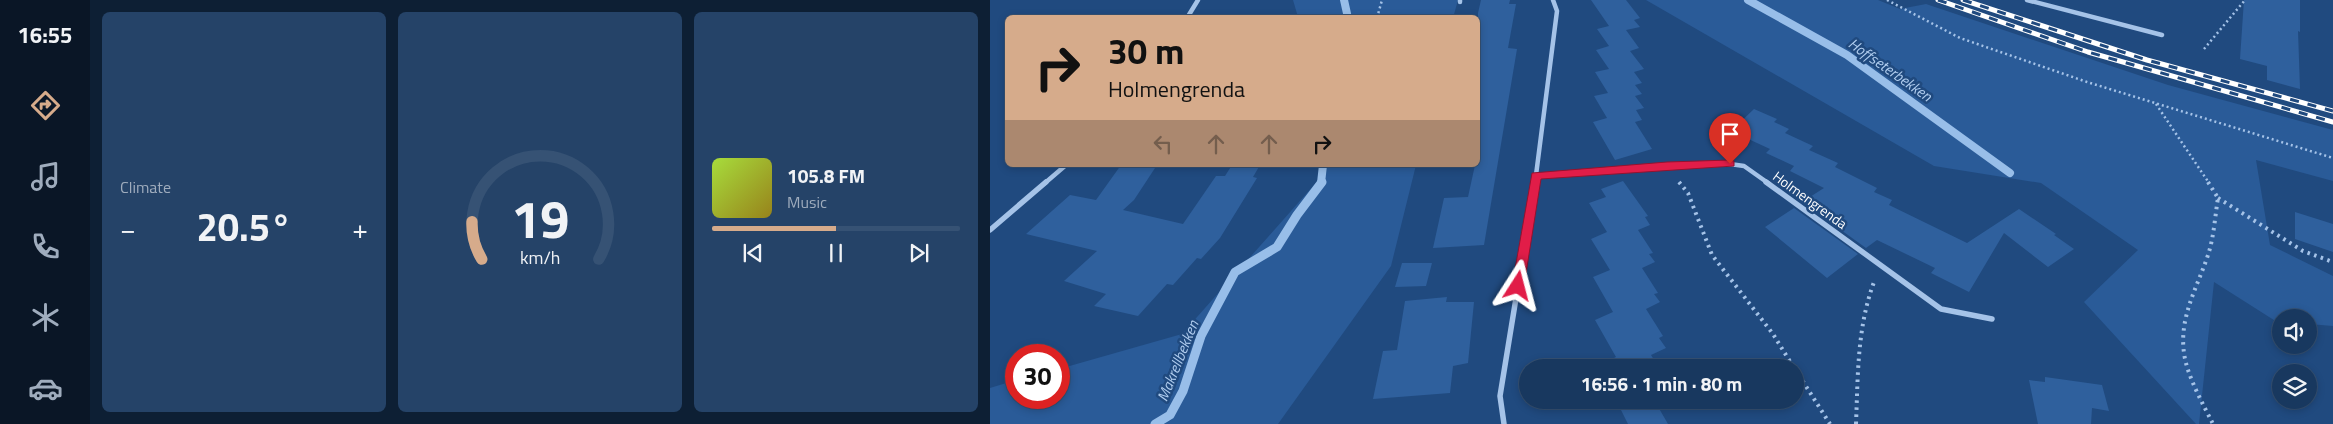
<!DOCTYPE html>
<meta charset="utf-8">
<style>
body{margin:0;font-family:"Titillium Web",sans-serif;background:#254368;color:#f1f3f6;height:100vh;display:flex;flex-direction:column;font-size:19px;white-space:nowrap}
*{box-sizing:border-box;margin:0}
p{font-size:16px;color:#9facbd}
.icon{flex:none;width:28px;height:28px;fill:none;stroke:currentColor;stroke-width:2;stroke-linecap:round;stroke-linejoin:round}
.map{position:relative;flex:1;overflow:hidden}
.panel{display:flex;flex-direction:column;gap:12px;padding:12px;background:#0d1f34;width:900px}
.panel>*{flex:none}
.guide{position:absolute;left:15px;top:15px;width:475px;height:152px;border-radius:8px;box-shadow:0 2px 8px #0003,0 0 0 1px #365274;background:#d6ab8b;color:#111;overflow:hidden}
.buttons{position:absolute;left:1282px;top:309px;display:grid;gap:10px}
.buttons a{display:grid;place-items:center;width:45px;height:45px;border-radius:50%;background:#18385f;box-shadow:0 2px 8px #0003,0 0 0 1px #365274;font-size:25px}
.speed{position:absolute;left:15px;top:344px;display:flex;gap:10px;font-size:25px;font-weight:700;text-align:center}
.speed>*{display:grid;place-content:center;width:65px;height:65px;border-radius:50%;background:#18385f;box-shadow:0 2px 8px #0003,0 0 0 1px #365274;line-height:1}
.speed .limit{border:8px solid #d22;background:#fff;color:#111}
.pin{position:absolute;display:grid;place-items:center;width:42px;height:42px;color:#fff;margin:-51px -21px;border-radius:50% 50% 50% 0;rotate:-45deg;box-shadow:0 0 5px #0007}
.pin .icon{rotate:45deg}
.me{position:absolute;width:55px;margin:-28px;rotate:9deg;stroke-linejoin:round;filter:drop-shadow(0 0 4px #0008)}
.turn{display:flex;align-items:center;gap:18px;height:105px;padding:0 20px;font-size:22px}
.turn .icon{width:65px;height:65px;stroke-width:2.5}
.turn b{display:block;font-size:35px;line-height:42px}
.lanes{display:flex;align-items:center;height:48px;padding:0 20px;background:#0003;justify-content:center;gap:25px;direction:ltr}
.lanes .off{opacity:.35}
.big{font-size:38px;font-weight:700;line-height:1.1}
.panel .widget{flex:1;display:flex;flex-direction:column;justify-content:center;gap:8px;min-width:0;padding:0 18px;border-radius:8px;background:#254368}
.panel .dial{align-items:center;gap:0}
.dial svg{height:130px;overflow:visible;fill:none;stroke:#365274;stroke-width:7;stroke-linecap:round;text-anchor:middle}
.dial text{fill:#f1f3f6;stroke:none}
.song{display:flex;align-items:center;gap:15px}
.cover{width:60px;height:60px;border-radius:8px;background:linear-gradient(135deg,hsl(80 70% 55%),hsl(50 70% 35%))}
.played{height:5px;border-radius:2px;background:linear-gradient(90deg,#d6ab8b 50%,#365274 50%)}
.keys{display:flex;justify-content:space-around;direction:ltr}
.heat{display:flex;justify-content:space-between;align-items:center;font-size:28px;direction:ltr}
.panel .tiles{flex:1;display:grid;gap:12px;grid-template-columns:repeat(3,1fr)}
.trip{position:absolute;left:529px;top:359px;width:285px;height:50px;border-radius:25px;background:#18385f;box-shadow:0 2px 8px #0003,0 0 0 1px #365274;font-weight:700;line-height:50px;text-align:center}
main{display:flex;flex:1;min-height:0}
.dock{display:flex;flex-direction:column;width:90px;justify-content:space-around;align-items:center;background:#0a1626;color:#9facbd}
.dock .icon{width:35px;height:35px}
.dock .on{color:#d6ab8b}
.dock b{font-size:22px;color:#f1f3f6}
.map>svg:first-child{display:block}
.green{fill:#2a5b98}
.lines{fill:none;stroke-linecap:round;stroke-linejoin:round}
.stream-far1{stroke:#98bee9;stroke-width:8}
.stream{stroke:#98bee9;stroke-width:9}
.building{fill:#2f609d}
.path-far1{stroke:#a5c3e8;stroke-width:2.5;stroke-dasharray:2 3;stroke-linecap:butt}
.path{stroke:#a5c3e8;stroke-width:4;stroke-dasharray:2.5 4.5;stroke-linecap:butt}
.minor-far1{stroke:#a5c3e8;stroke-width:4.5}
.minor{stroke:#a5c3e8;stroke-width:5.5}
.rail-casing{stroke:#fff;stroke-width:5}
.rail{stroke:#204a7f;stroke-width:3;stroke-dasharray:9;stroke-linecap:butt}
.route{fill:#e11d48;stroke:#92132f}
.labels{text-anchor:middle;stroke-width:5;stroke-linejoin:round;paint-order:stroke}
.street-label{font-size:14px;fill:#fff;stroke:#204a7f}
.water-label{font-size:15px;font-style:italic;fill:#b0cdef;stroke:#204a7f}
</style>
<main>
<nav class="dock">
<b>16:55</b>
<svg class="icon on" aria-label="directions" viewBox="0 0 24 24"><path d="M12 3l9 9-9 9-9-9zM9 14v-3h6M13 9l2 2-2 2"/></svg>
<svg class="icon" aria-label="music" viewBox="0 0 24 24"><path d="M9 18V5l10-2v13"/><circle cx="6" cy="18" r="3"/><circle cx="16" cy="16" r="3"/></svg>
<svg class="icon" aria-label="phone" viewBox="0 0 24 24"><path d="M5 4h4l2 5-3 2q2 4 5 5l2-3 5 2v4C11 20 4 13 5 4z"/></svg>
<svg class="icon" aria-label="climate" viewBox="0 0 24 24"><path d="M12 3v18M4 7l16 10M4 17L20 7"/></svg>
<svg class="icon" aria-label="car" viewBox="0 0 24 24"><path d="M5 17H2v-5l4-1 3-4h7l3 4 3 1v5h-3M9 17h6M6 11h13"/><circle cx="7" cy="17" r="2"/><circle cx="17" cy="17" r="2"/></svg>
</nav>
<section class="panel">
<div class="tiles">
<div class="widget"><p>Climate</p>
<div class="heat"><a>−</a><b class="big">20.5°</b><a>+</a></div>
</div>
<div class="widget dial"><svg viewBox="0 0 100 80">
<path d="M14 69A42 42 0 1 1 86 69"/>
<path d="M14 69A42 42 0 0 1 8 46" stroke="#d6ab8b"/>
<text x="50" y="56" font-size="32" font-weight="700">19</text>
<text x="50" y="72" font-size="11">km/h</text>
</svg></div>
<div class="widget">
<div class="song"><i class="cover"></i><div><b>105.8 FM</b><p>Music</p></div></div>
<div class="played"></div>
<div class="keys"><svg class="icon" aria-label="previous" viewBox="0 0 24 24"><path d="M18 5L8 12l10 7zM5 5v14"/></svg><svg class="icon" aria-label="pause" viewBox="0 0 24 24"><path d="M8 5v14M16 5v14"/></svg><svg class="icon" aria-label="next" viewBox="0 0 24 24"><path d="M6 5l10 7-10 7zM19 5v14"/></svg></div>
</div>
</div>
</section>
<div class="map">
<svg width="1343" height="424" viewBox="0 0 1343 424">
<rect width="100%" height="100%" fill="#204a7f"/>
<!-- green -->
<path class="green" d="M303,0H468L463,18L308,17Z
M656,0H888L910,9L936,4L1178,85L1343,130V181L1266,160L1280,245L1343,276V326L1319,324V318H1291V322H1287L1224,282L1209,424H1206L1094,302L1148,250L1051,183L944,166Z
M334,165H426L401,266L288,424H0V388L26,380V398H69V369L192,334L332,176Z"/>
<g class="lines">
<!-- stream-far1 -->
<path class="stream-far1" d="M354,0L358,18
M758,0L857,55L1020,173
M331,183L333,165"/>
<!-- stream -->
<path class="stream" d="M165,424L180,415L193,391L211,336L245,272L287,247L307,215L332,182"/>
</g>
<!-- building -->
<path class="building" d="M491,0H520L519,4H526L518,48L527,49L494,245L443,248L454,198L478,197L485,165H488V13Z
M601,0H636L650,18L644,20L650,27L636,30L649,48L640,51L654,69L644,72L652,83L645,85L652,94L645,96L654,108L646,110L652,120L645,122L662,149L625,160L603,122L617,118L604,96L618,93L605,72L619,69L606,50L619,46L607,29L619,26Z
M1254,0H1310V32L1308,31L1310,89L1277,80V66L1250,59Z
M764,109L787,119L784,122L799,129L795,133L823,146L819,150L848,163L845,167L887,188L884,192L902,200L899,205L977,243L1029,209L1066,234L1064,235L1084,249L1058,267L1014,233L979,292L941,273L945,268L887,240L876,248L812,202L834,188L800,171L804,166L776,153L780,149L741,131Z
M131,165H167L144,200L133,210L193,224L226,176H235L242,165H270L263,177L267,178L230,238L211,259L207,258L183,285L177,284L148,316L104,306L116,294L74,281L107,251L36,234L80,195L106,200Z
M633,181L658,216L655,217L660,225L648,230L663,253L659,254L665,262L652,268L668,293L664,294L670,302L656,309L673,336L669,338L676,348L661,355L669,368L607,366L626,357L605,320L623,312L603,277L620,270L601,239L617,232L599,203L616,197L611,189Z
M804,208L868,254L837,278L775,227Z
M1305,212L1343,224V252L1305,239Z
M412,263H442L436,286L405,287Z
M457,297L456,302H484L478,363L463,366L460,393L383,399L393,351L407,350L415,301Z
M1055,377L1112,385L1119,411L1102,408L1101,424H1048L1039,380L1055,382Z
M626,400H676L667,405L678,424H638Z"/>
<g class="lines">
<!-- path-far1 -->
<path class="path-far1" d="M897,0L970,38L1097,82L1343,158
M387,18L392,0
M1214,49L1255,0
M1166,104L1219,183"/>
<!-- path -->
<path class="path" d="M689,182L698,193L722,255L783,334L804,368
M1218,182L1228,198C1225,216 1224,237 1218,255C1207,288 1189,317 1194,353C1197,376 1213,404 1223,424
M1228,198L1313,251L1343,262
M805,369L840,424
M866,424C868,375 867,328 884,282"/>
<!-- minor-far1 -->
<path class="minor-far1" d="M470,0V2
M1037,0L1172,35
M197,18L208,0
M546,176L677,165L740,164L754,166L778,183
M55,183L76,165
M545,183L567,11L563,0"/>
<!-- minor -->
<path class="minor" d="M776,182L951,309L1002,319
M0,230L56,182
M514,424L510,396L545,182"/>
<defs>
<path id="rail" d="M948,0L1098,52L1343,122
M973,0L1157,60L1343,111"/>
</defs>
<!-- rail casing -->
<use href="#rail" class="rail-casing"/>
<!-- rail -->
<use href="#rail" class="rail"/>
</g>
<!-- route -->
<path class="route" d="M740,160L744,161V166L551,179L534,286L528,291L524,289L522,286L542,173L677,162Z"/>
<g class="labels">
<!-- street labels -->
<g class="street-label">
<text transform="translate(820 200) rotate(36)" y="5">Holmengrenda</text>
</g>
<!-- water labels -->
<g class="water-label">
<text transform="translate(900 70) rotate(35)" y="5">Hoffseterbekken</text>
<text transform="translate(188 361) rotate(-68)" y="5">Makrellbekken</text>
</g>
</g>
</svg>
<div class="buttons">
<a><svg class="icon" aria-label="sound" viewBox="0 0 24 24"><path d="M4 9h4l5-4v14l-5-4H4zM17 9q2 3 0 6"/></svg></a>
<a><svg class="icon" aria-label="layers" viewBox="0 0 24 24"><path d="M12 4l9 5-9 5-9-5zM3 14l9 5 9-5"/></svg></a>
</div>
<div class="speed"><div class="limit">30</div></div>
<div class="pin" style="left:740px;top:164px;background:#d93025"><svg class="icon" aria-label="arrive" viewBox="0 0 24 24"><path d="M6 21V4h12l-3 4 3 4H6"/></svg></div>
<svg class="me" style="left:528px;top:286px" viewBox="-20 -20 40 40"><path d="M0-17L14 15 0 8-14 15z" fill="#e11d48" stroke="#fff" stroke-width="4"/></svg>
<div class="trip">16:56 · 1 min · 80 m</div>
<div class="guide">
<div class="turn"><svg class="icon" aria-label="right" viewBox="0 0 24 24"><path d="M7 20v-9h11M14 6l5 5-5 5"/></svg><div><b>30 m</b>Holmengrenda</div></div>
<div class="lanes"><svg class="icon off" aria-label="left" viewBox="0 0 24 24"><path d="M17 20v-9H6M10 6l-5 5 5 5"/></svg><svg class="icon off" aria-label="ahead" viewBox="0 0 24 24"><path d="M12 20V5M6 11l6-6 6 6"/></svg><svg class="icon off" aria-label="ahead" viewBox="0 0 24 24"><path d="M12 20V5M6 11l6-6 6 6"/></svg><svg class="icon" aria-label="right" viewBox="0 0 24 24"><path d="M7 20v-9h11M14 6l5 5-5 5"/></svg></div>
</div>
</div>
</main>
